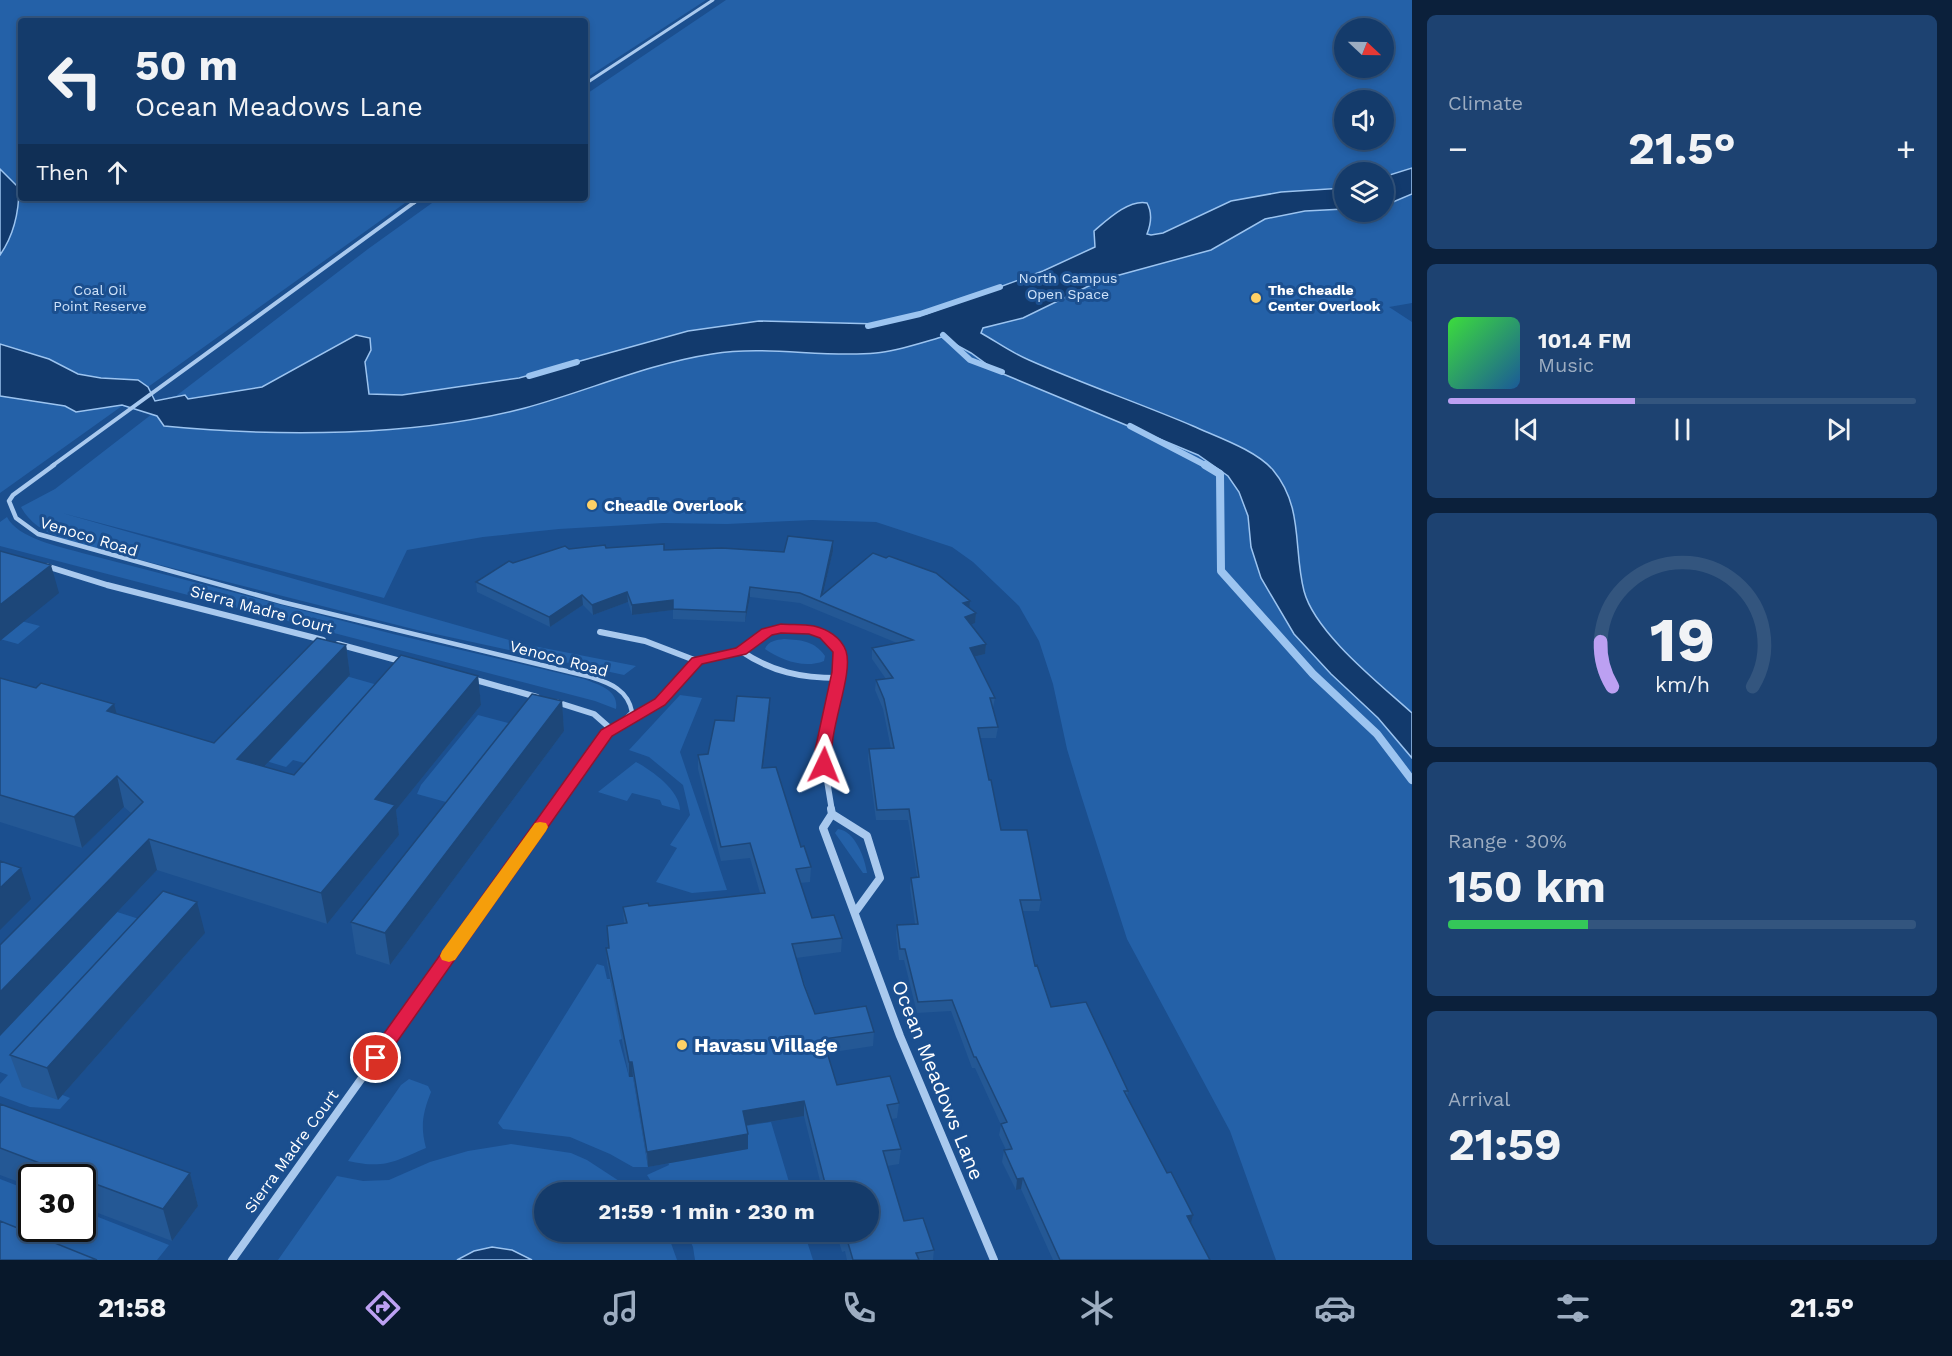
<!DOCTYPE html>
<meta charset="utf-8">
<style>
body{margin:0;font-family:"Work Sans",sans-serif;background:#1d4271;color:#f1f3f6;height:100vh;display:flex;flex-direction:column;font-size:22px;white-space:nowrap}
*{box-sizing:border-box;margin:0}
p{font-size:20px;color:#9dadc1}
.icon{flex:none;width:33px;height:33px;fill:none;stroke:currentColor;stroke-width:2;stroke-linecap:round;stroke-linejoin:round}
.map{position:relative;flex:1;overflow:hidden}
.side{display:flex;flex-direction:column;gap:15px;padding:15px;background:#0b203b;width:540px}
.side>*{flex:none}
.hud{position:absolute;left:18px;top:18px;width:570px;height:183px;border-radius:6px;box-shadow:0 3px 9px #0003,0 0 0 2px #33557e;background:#143b6b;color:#f1f3f6;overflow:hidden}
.needle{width:39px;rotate:112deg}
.buttons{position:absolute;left:1334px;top:18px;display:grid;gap:12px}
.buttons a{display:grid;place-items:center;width:60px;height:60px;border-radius:50%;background:#143b6b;box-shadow:0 3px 9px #0003,0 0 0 2px #33557e;font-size:30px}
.speed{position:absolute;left:18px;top:1164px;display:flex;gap:12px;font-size:30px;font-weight:700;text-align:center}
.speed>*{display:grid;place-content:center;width:78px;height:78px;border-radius:50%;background:#143b6b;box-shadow:0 3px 9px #0003,0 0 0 2px #33557e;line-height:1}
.speed .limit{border:3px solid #111;border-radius:9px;background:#fff;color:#111}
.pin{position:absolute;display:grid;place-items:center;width:51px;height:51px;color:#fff;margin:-26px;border:3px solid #fff;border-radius:50%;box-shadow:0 2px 6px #0007}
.me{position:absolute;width:66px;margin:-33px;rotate:2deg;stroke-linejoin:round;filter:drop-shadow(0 0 4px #0008)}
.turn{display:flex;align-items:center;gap:21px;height:126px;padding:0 18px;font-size:27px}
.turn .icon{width:78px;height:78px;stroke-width:2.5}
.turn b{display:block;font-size:42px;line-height:51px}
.then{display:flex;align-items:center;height:57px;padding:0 18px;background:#0003;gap:12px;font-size:22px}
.big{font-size:45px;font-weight:700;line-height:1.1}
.side .tile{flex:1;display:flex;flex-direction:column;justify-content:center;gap:9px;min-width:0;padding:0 21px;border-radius:9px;background:#1d4271}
.side .dial{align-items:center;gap:0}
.dial svg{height:156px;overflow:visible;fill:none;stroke:#33557e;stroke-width:7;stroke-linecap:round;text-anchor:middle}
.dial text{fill:#f1f3f6;stroke:none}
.song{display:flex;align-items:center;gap:18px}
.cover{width:72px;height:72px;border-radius:9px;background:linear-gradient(135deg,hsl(120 70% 55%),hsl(210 70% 35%))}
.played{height:6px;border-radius:3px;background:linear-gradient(90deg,#bca0f2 40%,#33557e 40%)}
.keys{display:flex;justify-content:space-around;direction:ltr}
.heat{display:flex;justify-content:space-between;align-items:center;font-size:33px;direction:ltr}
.charge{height:9px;border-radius:4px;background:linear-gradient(90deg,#34c759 30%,#33557e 0)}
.trip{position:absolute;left:534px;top:1182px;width:345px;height:60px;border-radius:30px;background:#143b6b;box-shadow:0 3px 9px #0003,0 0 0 2px #33557e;font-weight:700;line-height:60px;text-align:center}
.menu{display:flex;height:96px;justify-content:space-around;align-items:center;background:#08182b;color:#9dadc1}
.menu .icon{width:42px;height:42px}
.menu .selected{color:#bca0f2}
.menu b{font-size:27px;color:#f1f3f6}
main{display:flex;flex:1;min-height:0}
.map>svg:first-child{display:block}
.green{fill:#2461a8;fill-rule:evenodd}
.water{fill:#123a6d;stroke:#9cc4f0;stroke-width:1.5}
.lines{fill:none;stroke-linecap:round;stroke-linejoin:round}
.stream-far1{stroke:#9cc4f0;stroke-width:6}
.stream{stroke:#9cc4f0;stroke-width:8}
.lane-far2{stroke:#a9c9ee;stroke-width:3}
.lane-far1{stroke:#a9c9ee;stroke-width:4}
.lane{stroke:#a9c9ee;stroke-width:4.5}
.street-far1{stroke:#a9c9ee;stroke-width:6}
.street{stroke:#a9c9ee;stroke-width:8}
.wall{fill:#245895}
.shaded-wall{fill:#1d4779}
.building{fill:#2a66ad;stroke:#1d4779;stroke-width:1.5}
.route{fill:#e11d48;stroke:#92132f;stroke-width:1.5}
.slow{fill:#f59e0b}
.poi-dot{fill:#ffd166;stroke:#1b4f8f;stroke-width:2}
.labels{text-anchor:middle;stroke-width:6;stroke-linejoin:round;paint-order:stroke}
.far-park-label{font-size:14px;fill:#cfe3fa;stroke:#1b4f8f}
.far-poi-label{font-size:14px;font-weight:bold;fill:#fff;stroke:#1b4f8f;text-anchor:start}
.poi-label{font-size:16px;font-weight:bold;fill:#fff;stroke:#1b4f8f;text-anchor:start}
.street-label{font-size:16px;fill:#fff;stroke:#1b4f8f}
.near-poi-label{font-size:20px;font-weight:bold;fill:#fff;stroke:#1b4f8f;text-anchor:start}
.near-street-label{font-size:20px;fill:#fff;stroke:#1b4f8f}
</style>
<main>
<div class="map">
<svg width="1412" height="1260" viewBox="0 0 1412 1260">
<rect width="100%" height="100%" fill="#1b4f8f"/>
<!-- green -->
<path class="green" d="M0,0H706L585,79V21H21V198H412L148,387L155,401L176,396L368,249L439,198H585V95L726,0H1412V303L1389,307L1412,322V1260H1276L1230,1131L1127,939L1081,795L1067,749L1053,684L1039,641L1019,606L973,562L952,547L876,522L812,520L727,524L663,523L559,529L483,537L407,550L384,598L62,513L523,644L636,666L624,675L417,630L105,551C75,542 37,537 21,507L55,489L152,414L122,406L0,493ZM1344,28H1383V68H1344ZM1344,100H1383V140H1344ZM1344,172H1383V212H1344Z
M7,517C17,538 61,547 82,553L393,634L584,679C599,685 619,690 616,709L595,701L0,546V522Z
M21,621L40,626L18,644L0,639Z
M784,639C801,640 815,641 825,656L824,661C804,669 781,660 765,649C768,641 776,640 784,639Z
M346,676L406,693L323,768L293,760L286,767L266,761Z
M680,695L702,698L680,752L727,890L692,893L656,882L677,848L670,845L690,815L683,785L649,757L629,750Z
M478,715L523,727L446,802L417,794L421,785Z
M636,762C653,771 680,791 680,810L662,805L660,800L632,793L627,801L598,792Z
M838,829C855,831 865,858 867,873H863L835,833Z
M114,911L161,926L24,1079L70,1098L60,1109L30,1107L0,1096V1084L8,1075L0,1072V1032Z
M597,964L604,966L607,979H610L624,1038L619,1040L629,1077H633L648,1167H633L610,1154L570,1137L503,1129L498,1123Z
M409,1079L428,1086L431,1092C423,1112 420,1126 426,1148C393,1162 385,1169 348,1161L401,1085Z
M771,1122L792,1192H658L647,1175L669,1165L668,1162L743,1126Z
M511,1144L571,1153L587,1160L636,1192H544V1232H667L677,1260H278L337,1176L363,1181L389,1180L430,1162L468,1151Z
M0,1179L31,1191L32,1228H82L83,1211L169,1245L157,1260H59L0,1239Z
M686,1232H804L813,1260H695L693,1247Z"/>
<!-- water -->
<path class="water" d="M1412,168V194L1393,202L1383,204V177Z
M0,169L19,188C19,212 14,235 0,255Z
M1344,188V209L1305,211L1265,219L1211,250L1101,280L1023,318L983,328L981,333C997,342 1012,353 1029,360C1083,384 1139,403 1193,426C1217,437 1256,450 1273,470C1304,507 1293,549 1304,591C1315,633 1380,684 1412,713V758L1378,718L1331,674L1294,634L1261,578L1251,547L1248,516L1239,492L1228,476L1198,455L996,371L971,353L942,337C920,343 898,351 876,353C821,358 766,345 712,354C647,364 588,391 525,408C413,437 278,437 164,426L157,416L122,405L76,412L65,406L0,396V344L49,359L78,374L101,378L138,380L148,387L155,401L185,395L188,399L262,387L356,335L370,338L371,350L365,362L369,394L402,395L519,378L688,331L759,321L879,324L926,314L1043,271L1095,247L1094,231C1107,220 1129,199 1147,203C1152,212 1151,224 1147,234L1151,235L1163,233L1231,201L1281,192Z
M492,1247L512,1250L532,1260H457L474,1251Z"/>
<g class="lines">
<!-- stream-far1 -->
<path class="stream-far1" d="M868,326L920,314L1000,287
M943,335L970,360L1002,372
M529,376L577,362
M1130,426L1207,466"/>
<!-- stream -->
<path class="stream" d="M1205,465L1220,474L1221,571L1313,674L1377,734L1412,780"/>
<!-- lane-far2 -->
<path class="lane-far2" d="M585,84L713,0
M414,203L420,198"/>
<!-- lane-far1 -->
<path class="lane-far1" d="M52,466L416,201"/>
<!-- lane -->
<path class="lane" d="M54,465L13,495L9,501L16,518L38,534L282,602L591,677C610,683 628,690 632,712L625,719"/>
<!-- street-far1 -->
<path class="street-far1" d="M46,566L107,585L323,640
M600,632L645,641L697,661
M338,644L404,662
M741,651C772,672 801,678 838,678
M472,679L537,697
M611,729L660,702L697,661L741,651L767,632L781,629L811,630L825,635L840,652L838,678L822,750L832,811
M553,811L611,729L594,714L556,702"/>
<!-- street -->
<path class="street" d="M831,809L832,814L823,828L900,1036L994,1260
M832,814L867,836L880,878L856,911
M232,1260L554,809"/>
</g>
<!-- wall -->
<path class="wall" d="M833,541V551L823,594L970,601L969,608L976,613L975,623L971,625L986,644L985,654L974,657L995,698L993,708L998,727L996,738H980L989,780L1001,830L1041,900L1039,911H1023L1035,966L1051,1007L1128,1091L1127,1097L1210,1260H1053L1021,1189L1016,1190L1002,1162L1004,1150H1006L999,1135L1001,1125L975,1068H972L951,1011L917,1013L904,960H899L896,935L897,925L915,924L910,888L911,878L917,877L908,820H876L868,759L869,749H891L883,709L875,690L876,680L886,679L872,659V648L897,643L800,603L750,597L745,622L673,619V610L632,615L628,602L593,615L583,605L550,627L477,592L476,582L513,563L569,549L606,548L784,552Z
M346,645L350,675L264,767L294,775L478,676L481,705L396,810L399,835L327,924L157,870L0,1036V945L131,813L124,807L82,848L0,822V678L214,743Z
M770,698V712L763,768L811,867L810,882L800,883L812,918L842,938L841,952L796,958L815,1014L874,1032L873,1046L827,1053L837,1085L899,1103L897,1118L892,1119L901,1149L899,1164L887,1166L904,1221L934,1250L933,1260H847L845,1251L842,1252L836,1232H868V1192H822V1189L804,1116L746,1126L748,1134V1149L648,1167L633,1077H629L607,963L606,948H608L607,926L624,924L623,907L649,906L760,893L750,858L721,861L698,769V755L708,754L734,721Z
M562,701L564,731L390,965L356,954L351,922Z
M205,933L58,1100L22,1087L10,1055Z
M0,1104L190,1173L198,1206L172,1241L82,1207V1178H32V1187L0,1175Z"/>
<!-- shaded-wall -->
<path class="shaded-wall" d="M833,541V551L821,602V596Z
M51,565L59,593L0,641V605Z
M750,587V597L745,622L746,612Z
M627,592L628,602L593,615L592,605Z
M582,595L583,605L550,627L549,617Z
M673,600V610L632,615V605Z
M970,601L969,611L963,603Z
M976,613L975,623L964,628L965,617Z
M986,644L985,654L969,658L970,648Z
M346,645L350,675L243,789L237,759Z
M478,676L481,705L396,810L399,835L327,924L321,893L375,799Z
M770,698V712L761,782L762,768Z
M562,701L564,731L390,965L385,933Z
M114,704L122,734L107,711Z
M117,776L124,807L82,848L74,817Z
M149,839L157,870L0,1036V992Z
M21,868L31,899L0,930V888Z
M197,902L205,933L58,1100L47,1068Z
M629,1062H632L633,1077H629Z
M804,1101V1116L743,1126V1111Z
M748,1134V1149L648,1167L647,1152Z
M190,1173L198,1206L172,1241L163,1209Z
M1023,1178L1021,1189L1016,1190L1017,1179Z
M1193,1215L1190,1226L1187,1216Z"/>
<!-- building -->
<path class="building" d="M788,536L833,541L821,596L873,553L886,558L889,556L936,573L970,601L963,603L976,613L965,617L986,644L970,648L995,698H990L998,727L978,728L989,780H991L1001,830H1027L1041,900H1020L1035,966L1037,965L1051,1007L1086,1002L1128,1091H1124L1167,1173L1171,1172L1193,1215L1187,1216L1210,1260H1060L1023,1178L1017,1179L1004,1150L1012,1149L1001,1124L1007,1122L976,1057H974L952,1000L918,1002L905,949H900L897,925L918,924L911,878L919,877L909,809L877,810L869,749L894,748L884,699L876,680L893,678L872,648L913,640L800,593L750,587L746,612L673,609V600L632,605L627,592L592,605L582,595L549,617L476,582L509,561L513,563L565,546L569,549L605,545L606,548L664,544V550L722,548L784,552Z
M0,551L51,565L0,605Z
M317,638L346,645L237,759L294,775L401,655L478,676L375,799L395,805L321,893L149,839L0,992V945L143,802L117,776L74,817L0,795V678L36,688L41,683L114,704L107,711L214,743Z
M532,694L562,701L385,933L351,922Z
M737,696L770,698L762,768L776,767L801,847L804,846L811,867L796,869L812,918L834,915L842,938L792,944L804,985L815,1014L866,1006L874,1032L823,1039L837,1085L890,1076L899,1103L887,1105L901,1149L883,1151L904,1221L923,1218L934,1250L916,1253L919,1260H853L846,1236L843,1237L841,1232H868V1192H823L822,1187H826L804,1101L743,1111L748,1134L647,1152L632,1062H629L606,948H609L607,926L627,923L623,907L648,903L649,906L765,893L750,843L721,847L698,755L708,754L715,720L734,721Z
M0,861L21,868L0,888Z
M163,891L197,902L47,1068L10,1055Z
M0,1104L190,1173L163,1209L82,1179V1178H79L0,1148Z
M0,1221L97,1260H0Z"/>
<!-- route -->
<path class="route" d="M781,624C791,625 803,624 814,626C827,629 841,637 846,651C854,675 827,732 832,765L830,769H819L815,750L832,672L833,652L820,638L809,634L781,633L772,635L746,654L702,664L665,705L612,736L382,1063L376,1065L370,1063L367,1058L370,1053L601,730L655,699L692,658L736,648L762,629Z"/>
<!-- slow -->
<path class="slow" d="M540,822L546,823L548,827L546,831L455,960L449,962L442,960L440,956L442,951L535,823Z"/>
<!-- markers -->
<g class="poi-dot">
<circle cx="1256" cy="298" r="6"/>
<circle cx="592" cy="505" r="6"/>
<circle cx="682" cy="1045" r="6"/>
</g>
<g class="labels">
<!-- far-park labels -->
<g class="far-park-label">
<text x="1068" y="283">North Campus<tspan x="1068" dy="16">Open Space</tspan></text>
<text x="100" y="295">Coal Oil<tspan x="100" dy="16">Point Reserve</tspan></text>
</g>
<!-- far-poi labels -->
<g class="far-poi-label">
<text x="1268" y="295">The Cheadle<tspan x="1268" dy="16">Center Overlook</tspan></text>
</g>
<!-- poi labels -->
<g class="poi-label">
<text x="604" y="511">Cheadle Overlook</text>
</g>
<!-- street labels -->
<g class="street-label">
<text transform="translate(89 536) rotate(17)" y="6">Venoco Road</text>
<text transform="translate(262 609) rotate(15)" y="6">Sierra Madre Court</text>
<text transform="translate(559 658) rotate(15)" y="6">Venoco Road</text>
<text transform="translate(291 1151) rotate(-54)" y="6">Sierra Madre Court</text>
</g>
<!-- near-poi labels -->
<g class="near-poi-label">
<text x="694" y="1052">Havasu Village</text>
</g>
<!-- near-street labels -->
<g class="near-street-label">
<text transform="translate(938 1080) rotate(68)" y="7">Ocean Meadows Lane</text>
</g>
</g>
</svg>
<div class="buttons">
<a><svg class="needle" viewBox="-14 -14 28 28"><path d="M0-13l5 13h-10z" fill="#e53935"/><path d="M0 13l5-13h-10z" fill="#9dadc1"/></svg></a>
<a><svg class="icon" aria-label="sound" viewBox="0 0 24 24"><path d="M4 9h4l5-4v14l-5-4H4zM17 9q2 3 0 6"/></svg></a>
<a><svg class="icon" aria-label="layers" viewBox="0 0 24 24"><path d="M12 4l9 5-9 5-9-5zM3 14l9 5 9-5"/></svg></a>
</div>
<div class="speed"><div class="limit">30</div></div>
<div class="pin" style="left:376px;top:1058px;background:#d93025"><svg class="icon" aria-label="arrive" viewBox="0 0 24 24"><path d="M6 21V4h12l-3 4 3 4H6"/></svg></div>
<svg class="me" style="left:824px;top:765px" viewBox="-20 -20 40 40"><path d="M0-17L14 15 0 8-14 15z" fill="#e11d48" stroke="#fff" stroke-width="4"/></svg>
<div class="trip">21:59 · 1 min · 230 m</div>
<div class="hud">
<div class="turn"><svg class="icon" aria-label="left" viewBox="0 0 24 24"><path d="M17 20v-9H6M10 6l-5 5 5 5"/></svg><div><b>50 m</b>Ocean Meadows Lane</div></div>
<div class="then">Then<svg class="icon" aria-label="ahead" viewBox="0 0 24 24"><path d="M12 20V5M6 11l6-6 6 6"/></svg></div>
</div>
</div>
<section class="side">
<div class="tile"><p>Climate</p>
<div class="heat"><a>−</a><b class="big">21.5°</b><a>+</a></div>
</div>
<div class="tile">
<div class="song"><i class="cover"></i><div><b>101.4 FM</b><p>Music</p></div></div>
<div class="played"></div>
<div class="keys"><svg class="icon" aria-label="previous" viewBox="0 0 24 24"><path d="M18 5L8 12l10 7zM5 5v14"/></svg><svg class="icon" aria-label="pause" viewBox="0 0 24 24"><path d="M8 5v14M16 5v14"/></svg><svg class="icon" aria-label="next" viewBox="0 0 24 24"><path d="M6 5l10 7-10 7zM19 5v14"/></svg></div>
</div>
<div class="tile dial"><svg viewBox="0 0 100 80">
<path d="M14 69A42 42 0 1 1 86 69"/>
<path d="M14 69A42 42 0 0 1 8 46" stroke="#bca0f2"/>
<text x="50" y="56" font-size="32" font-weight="700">19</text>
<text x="50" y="72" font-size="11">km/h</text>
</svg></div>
<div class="tile"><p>Range · 30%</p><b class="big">150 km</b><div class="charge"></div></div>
<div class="tile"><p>Arrival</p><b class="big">21:59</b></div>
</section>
</main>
<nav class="menu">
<b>21:58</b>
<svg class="icon selected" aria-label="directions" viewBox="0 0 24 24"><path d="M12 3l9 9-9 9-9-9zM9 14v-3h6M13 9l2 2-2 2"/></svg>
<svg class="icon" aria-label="music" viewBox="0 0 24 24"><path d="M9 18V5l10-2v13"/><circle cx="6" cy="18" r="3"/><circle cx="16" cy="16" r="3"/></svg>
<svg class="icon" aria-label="phone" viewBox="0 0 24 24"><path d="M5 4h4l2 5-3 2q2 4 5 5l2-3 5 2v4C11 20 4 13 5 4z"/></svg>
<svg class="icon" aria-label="climate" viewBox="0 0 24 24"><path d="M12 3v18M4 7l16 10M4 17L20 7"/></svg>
<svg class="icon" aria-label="car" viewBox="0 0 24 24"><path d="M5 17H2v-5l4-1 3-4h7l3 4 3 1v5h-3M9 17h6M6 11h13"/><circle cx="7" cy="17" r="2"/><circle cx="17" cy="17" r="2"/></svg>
<svg class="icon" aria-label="filters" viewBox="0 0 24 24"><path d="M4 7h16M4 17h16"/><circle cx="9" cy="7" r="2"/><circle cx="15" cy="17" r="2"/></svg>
<b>21.5°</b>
</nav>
